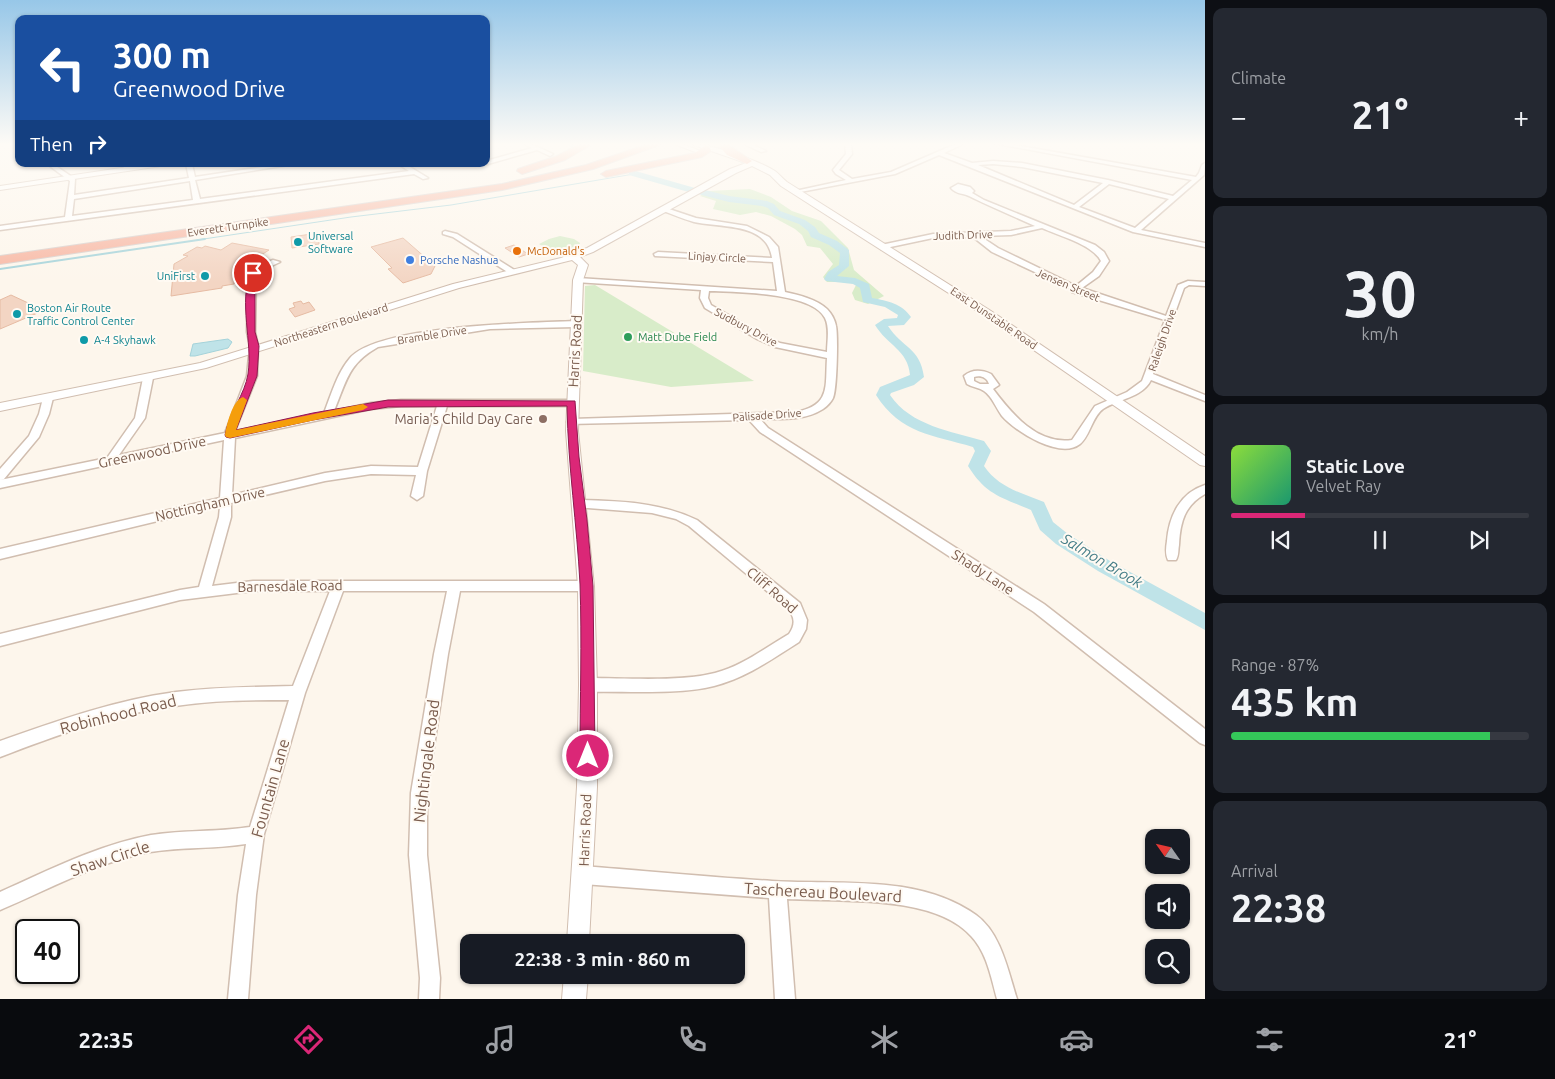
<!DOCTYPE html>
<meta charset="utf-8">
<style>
body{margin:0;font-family:Ubuntu,sans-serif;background:#242831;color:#f1f3f6;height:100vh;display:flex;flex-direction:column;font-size:19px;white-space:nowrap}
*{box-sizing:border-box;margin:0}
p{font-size:16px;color:#9ea1a6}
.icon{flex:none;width:28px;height:28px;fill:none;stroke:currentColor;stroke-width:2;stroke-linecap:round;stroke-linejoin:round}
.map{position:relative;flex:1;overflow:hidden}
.drawer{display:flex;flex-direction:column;gap:8px;padding:8px;background:#0d0f14;width:350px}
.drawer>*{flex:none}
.guide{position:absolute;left:15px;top:15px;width:475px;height:152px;border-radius:10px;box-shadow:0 1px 4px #0004;background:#1a4fa0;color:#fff;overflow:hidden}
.needle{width:32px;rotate:304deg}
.tools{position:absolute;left:1145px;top:829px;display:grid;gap:10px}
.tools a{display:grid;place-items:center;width:45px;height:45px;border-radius:10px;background:#171b24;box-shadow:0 1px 4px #0004;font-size:25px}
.speed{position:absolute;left:15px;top:919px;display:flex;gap:10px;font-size:25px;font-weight:700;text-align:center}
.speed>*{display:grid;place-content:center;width:65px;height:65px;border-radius:50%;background:#171b24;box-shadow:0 1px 4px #0004;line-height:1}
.speed .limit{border:2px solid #111;border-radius:8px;background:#fff;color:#111}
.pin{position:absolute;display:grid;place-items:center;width:42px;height:42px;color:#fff;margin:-21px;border:2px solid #fff;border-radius:50%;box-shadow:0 1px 5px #0007}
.me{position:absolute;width:55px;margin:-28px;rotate:0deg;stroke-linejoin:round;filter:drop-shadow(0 0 4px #0008)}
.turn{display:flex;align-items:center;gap:18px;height:105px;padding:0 15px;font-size:22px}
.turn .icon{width:65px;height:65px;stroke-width:2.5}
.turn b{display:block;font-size:35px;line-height:42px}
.then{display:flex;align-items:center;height:48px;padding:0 15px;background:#0003;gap:10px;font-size:19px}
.big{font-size:38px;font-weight:600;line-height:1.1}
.drawer .card{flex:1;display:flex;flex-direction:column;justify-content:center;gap:8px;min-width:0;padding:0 18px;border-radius:10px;background:#242831}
.drawer .dial{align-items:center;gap:0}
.dial b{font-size:65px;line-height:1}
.song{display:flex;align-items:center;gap:15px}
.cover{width:60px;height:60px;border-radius:8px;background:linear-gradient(135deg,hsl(90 70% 55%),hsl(160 70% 35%))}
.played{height:5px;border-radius:2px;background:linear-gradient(90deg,#db2777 25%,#363941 25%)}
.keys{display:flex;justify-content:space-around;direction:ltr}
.heat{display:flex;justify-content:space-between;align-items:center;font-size:28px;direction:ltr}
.charge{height:8px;border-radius:4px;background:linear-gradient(90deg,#34c759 87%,#363941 0)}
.trip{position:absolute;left:460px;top:934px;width:285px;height:50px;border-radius:10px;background:#171b24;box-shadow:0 1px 4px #0004;font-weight:600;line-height:50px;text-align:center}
.tabs{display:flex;height:80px;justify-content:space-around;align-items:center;background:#090b0e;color:#9ea1a6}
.tabs .icon{width:35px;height:35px}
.tabs .current{color:#db2777}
.tabs b{font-size:22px;color:#f1f3f6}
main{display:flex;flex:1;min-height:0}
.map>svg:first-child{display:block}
.green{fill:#d8ecc9}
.water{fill:#bfe3e8;stroke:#a5d3da}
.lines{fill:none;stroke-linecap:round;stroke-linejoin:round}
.stream-far1{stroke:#a5d3da;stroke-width:1}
.stream{stroke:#a5d3da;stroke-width:2}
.river{fill:#bfe3e8;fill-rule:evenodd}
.building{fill:#f3d5c3;stroke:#e6bba3}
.minor-casing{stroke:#d1beb0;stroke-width:3}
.tertiary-casing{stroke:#d1beb0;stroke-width:2}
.motorway-casing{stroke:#dad1cd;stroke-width:2}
.minor{fill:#fff;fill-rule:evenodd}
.tertiary{fill:#fff;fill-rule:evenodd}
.motorway{fill:#f7b7a3;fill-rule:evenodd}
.route{fill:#db2777;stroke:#8e194d}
.slow{fill:#f59e0b}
.culture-dot{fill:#0f9aa8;stroke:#fffaf3;stroke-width:2}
.food-dot{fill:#e8710a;stroke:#fffaf3;stroke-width:2}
.shop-dot{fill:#3f7fe0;stroke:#fffaf3;stroke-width:2}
.leisure-dot{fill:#2e9e5b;stroke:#fffaf3;stroke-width:2}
.education-dot{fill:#8d6e63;stroke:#fffaf3;stroke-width:2}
.labels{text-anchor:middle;stroke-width:4;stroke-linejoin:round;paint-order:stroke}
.far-street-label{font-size:11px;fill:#7a5c4d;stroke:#fffaf3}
.far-culture-label{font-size:11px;fill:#0d838f;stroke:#fffaf3;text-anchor:start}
.far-food-label{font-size:11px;fill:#c56008;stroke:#fffaf3;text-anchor:start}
.far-shop-label{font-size:11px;fill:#366cbe;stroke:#fffaf3;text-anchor:start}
.far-leisure-label{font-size:11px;fill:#27864d;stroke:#fffaf3;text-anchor:start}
.street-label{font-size:14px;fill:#7a5c4d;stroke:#fffaf3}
.education-label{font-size:14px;fill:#785e54;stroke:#fffaf3;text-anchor:end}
.water-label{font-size:15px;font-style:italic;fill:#437c86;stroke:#fffaf3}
.near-street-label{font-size:16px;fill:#7a5c4d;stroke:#fffaf3}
</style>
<main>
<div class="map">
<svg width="1205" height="999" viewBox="0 0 1205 999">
<rect width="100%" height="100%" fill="#fdf6ec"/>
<!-- green -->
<path class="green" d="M750,189L771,197L792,211L821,221L848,248L854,270L884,296L868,304L855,300L852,293L856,285L853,282H827L823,277L833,264L820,248L807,246L802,235L795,229L771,216L756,212L740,215L713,209L716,201L700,196L708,191Z
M560,236L574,239L580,243L579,247L555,254L539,244L549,239Z
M595,285L754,381L671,387L583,371L585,286Z"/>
<!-- water -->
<path class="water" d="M228,339L232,342L228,348L195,356H190L193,344Z"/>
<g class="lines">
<!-- stream-far1 -->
<path class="stream-far1" d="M197,240L351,217L451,205L634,174"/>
<!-- stream -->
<path class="stream" d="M0,269L205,239"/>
<!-- river -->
<path class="river" d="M563,143H572L576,146L572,148Z
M632,170L695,188L696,190L692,193L629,175V171Z
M701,189L729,196L767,201L774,204L780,211L805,220L815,227L819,233L837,241L849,250V266L837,276L855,278L869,284L872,298C888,301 901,303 911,317L904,325L888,326C902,348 920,347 924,377L914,385L891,393L890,395C911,426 951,431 984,441L991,451L984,466C998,487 1021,493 1044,502L1053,522L1068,534L1110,561L1205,613V630L1098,571L1056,544L1040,530L1031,510C1001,497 986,495 968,466L975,451L973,447C933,435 901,434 876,395L880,387L910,375C908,350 887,345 875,325L884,319L897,318L898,315L885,307L863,302L860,288L853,284L826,281L824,279L828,272L839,265L840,253L829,245L811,237L808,231L799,224L774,215L768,208L762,206L729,202L698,194L697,192Z"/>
</g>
<!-- building -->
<path class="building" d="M318,233L319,244L292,248L291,237Z
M403,238L435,266L431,274L403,283L388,269L392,268L371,247Z
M232,243L269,250L241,268L242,270L236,273L234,284L222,286V288L171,296L174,264L188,256L183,255L197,247L202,248L205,246L221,250Z
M514,245L517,247L528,254L519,257L505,248Z
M11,295L41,309L37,311L40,312L0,329V300Z
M301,301L303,304L309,302L315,310L295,317L289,309L295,307L293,303Z"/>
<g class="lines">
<defs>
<path id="minor" d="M15,143H19V146Z
M486,143H491L486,145Z
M522,143H529L553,154L550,156L537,150L488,164H484H486V161L532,148Z
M742,143H749L766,151L761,152Z
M845,143H851L852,154L839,170L852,179L891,172L958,143H965L944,153L972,163L993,161L1022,163L1108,180L1173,196L1192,180L993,143H1004L1196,177L1199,173L1202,165L1205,163L1204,175L1141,230L1205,243V247L1133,232L939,155L895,174L795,193V191L846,180L836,174L833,170L846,154ZM993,164L1022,167L1103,183L1074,205L978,165ZM1109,184L1169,199L1135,228L1079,207Z
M47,164H53L75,179L74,195L189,178L186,164H192L195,177L282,164H295L195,180L200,199L409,171L398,164H405L428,178L423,179L414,174L0,230V226L65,217L70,181ZM190,181L193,200L72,216L74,199Z
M122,164H128L129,170H125Z
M958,184L970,187L974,191L972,193L984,200L1095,245L1104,252L1109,261L1099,276L1082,288L1166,316L1178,285L1188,281L1205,282V286L1189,285L1184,288L1153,374L1205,395V401L1151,380C1142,398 1118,399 1103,409C1092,417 1090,436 1080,444C1060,460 1015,431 1002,416C996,408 992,396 984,391C980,388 972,387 967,384L964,376C972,369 982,370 991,374L999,385L993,389C1012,414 1037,445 1072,440L1095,406L1127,392L1142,381L1165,320L1072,292L1071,289L992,252L973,237L933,238L881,249V245L933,234L1011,231L1035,226C1013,216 991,207 969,196C962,193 956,194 951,188ZM1042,228C1059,236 1092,244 1101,261L1093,272L1076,286L998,248L980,236L1011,235ZM974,377C980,375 987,377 989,384H980L974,381Z
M663,207L696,218L747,226L769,237L778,247L785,292C799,295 816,299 827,309C831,313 835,320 836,326C838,335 837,390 833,398C831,402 826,407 823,409C804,421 781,419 760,419L768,428L1044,604L1205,729V745L1200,743L1034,612L760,432L749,420L568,424L567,422L568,420L572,419L796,412C831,405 825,387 827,358L775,347L757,339L705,308L700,298L701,290L575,282V278H578L777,291L773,262L655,256L654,254L658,252L772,258C767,222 721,228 694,222C683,219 672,214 661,210L660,209ZM709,291C735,292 812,292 825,318C830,328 827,341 827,352L780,343L763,335L711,305L708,298Z
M445,231L457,234L516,271L509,273L453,237L443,234V232Z
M273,260L280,262L263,270L256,276L255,332L258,346L257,376L235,431L324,413C331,395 337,373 350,358C379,325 530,323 576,321L580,324L576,327L490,329L378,347C348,364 347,380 334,411L371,403L401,400H572L577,403L572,406H447L427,471L423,496L417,500L411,496L416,475L371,474L325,481L231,503V517L212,586L253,581H586L590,582L592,586L590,590L586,591H460L448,654L427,793V855L440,978L439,999H419L420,978L409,855L411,793L434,654L447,591H343L305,693L264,834L256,895L248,999H228L238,895L246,844C214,849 182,847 150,852C97,862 50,889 0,910V892C49,870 98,845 151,835C183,830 217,832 250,827L289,700C251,700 213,700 175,706C115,714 57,735 0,757V741C57,721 115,700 176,692C215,687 254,687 293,686L330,591H253L180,600L0,646V634L180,590L199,587L219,517L220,506L0,559V549L220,498L224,440L0,488V480L107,458L135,418L143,378L148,375L153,378L145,418L119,455L225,433L247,376L250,346L247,332L248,275L257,266ZM401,406H437L418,467L371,466L325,473L232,495L235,438L371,409Z
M48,395L53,398L49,414L39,437L4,479L0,480V469L29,436L39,414L43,398Z
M1205,485V494C1185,505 1180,522 1179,545C1178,550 1179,555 1176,560H1168C1165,554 1166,547 1167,541C1169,516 1180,493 1205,485Z
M579,500C620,501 659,502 697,520L800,603L807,620L806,629L799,642C772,659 746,678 714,686C679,695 625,691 588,692L583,690L581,685L583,680L588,678C625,678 680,682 715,673C742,666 765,648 789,634C796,624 795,616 786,607L689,526L676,519L652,513L575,507L573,504Z
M583,866C646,871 709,877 772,881C839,885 918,874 976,915C1001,933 1008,971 1017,999H997C991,977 987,953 971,936C934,894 838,902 787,899L795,999H775L769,898L583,884L577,881L574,875L577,869Z"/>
<path id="tertiary" d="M671,143H680L703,152L698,153Z
M688,143C708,143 758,160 775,171C779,174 783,179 787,182L991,311L1205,456V466L1200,465L983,315L781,186L770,175L752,166L736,173L593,252L580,257L588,265L583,280L578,431L594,586L597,685V787L589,942H567L577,787L579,685L578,586L566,431L573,280L578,265L572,260L459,288L206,368L0,411V403L200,363L453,284L561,258L587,248L730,169L746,163Z
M148,164H165L161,166L0,190V186Z
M564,975H588L586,999H562Z"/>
<path id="motorway" d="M582,143H594L565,160L522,174L517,171L518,169L557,156Z
M651,143H665L593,169L502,190L0,264V256L502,184L586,165Z
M721,143H731L730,146L752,161L747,164L727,155L720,147Z
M706,145L709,146L711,151L702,157L606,177L601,174L606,171L695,153Z"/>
</defs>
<!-- minor casing -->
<use href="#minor" class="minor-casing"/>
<!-- tertiary casing -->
<use href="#tertiary" class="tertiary-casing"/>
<!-- motorway casing -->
<use href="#motorway" class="motorway-casing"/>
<!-- minor -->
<use href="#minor" class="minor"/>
<!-- tertiary -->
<use href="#tertiary" class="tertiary"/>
<!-- motorway -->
<use href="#motorway" class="motorway"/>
</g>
<!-- sky -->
<linearGradient id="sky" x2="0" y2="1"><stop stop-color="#97c7e8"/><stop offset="0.51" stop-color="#fefbf6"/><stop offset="1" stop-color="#fefbf6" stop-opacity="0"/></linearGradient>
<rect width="1205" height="283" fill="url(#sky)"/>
<!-- route -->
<path class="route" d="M251,272L257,273L255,289V332L259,346L257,376L236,430L313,413L388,400L575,401L579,457L587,520L593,586L595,756L593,761L588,764L582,761L580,756C580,699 582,641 580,584C577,525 568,466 567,406L388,407L313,420L230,438L226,437L225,435C229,413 245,394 248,374C253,342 238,302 251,272Z"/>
<!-- slow -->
<path class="slow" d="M243,397L247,400L236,430L363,404L368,407L363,410L230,438L226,437L225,435C227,424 232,401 243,397Z"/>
<!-- markers -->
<g class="culture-dot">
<circle cx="298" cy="242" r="5"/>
<circle cx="205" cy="276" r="5"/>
<circle cx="17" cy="314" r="5"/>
<circle cx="84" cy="340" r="5"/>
</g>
<circle class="food-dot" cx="517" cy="251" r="5"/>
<circle class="shop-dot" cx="410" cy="260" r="5"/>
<circle class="leisure-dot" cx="628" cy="337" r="5"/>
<circle class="education-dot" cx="543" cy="419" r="5"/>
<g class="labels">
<!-- far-street labels -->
<g class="far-street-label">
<text transform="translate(228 227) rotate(-8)" y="4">Everett Turnpike</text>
<text transform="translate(963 235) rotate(-2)" y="4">Judith Drive</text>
<text transform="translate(717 257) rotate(3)" y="4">Linjay Circle</text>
<text transform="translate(1068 285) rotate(23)" y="4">Jensen Street</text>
<text transform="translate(994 318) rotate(34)" y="4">East Dunstable Road</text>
<text transform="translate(331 325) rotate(-18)" y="4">Northeastern Boulevard</text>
<text transform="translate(746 327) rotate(28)" y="4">Sudbury Drive</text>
<text transform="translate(432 335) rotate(-9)" y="4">Bramble Drive</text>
<text transform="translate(1162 340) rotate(-71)" y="4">Raleigh Drive</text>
<text transform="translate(767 415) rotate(-4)" y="4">Palisade Drive</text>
</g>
<!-- far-culture labels -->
<g class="far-culture-label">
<text x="308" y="240">Universal<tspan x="308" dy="13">Software</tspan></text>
<text x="195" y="280" text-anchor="end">UniFirst</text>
<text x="27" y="312">Boston Air Route<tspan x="27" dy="13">Traffic Control Center</tspan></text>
<text x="94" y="344">A-4 Skyhawk</text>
</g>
<!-- far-food labels -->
<g class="far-food-label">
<text x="527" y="255">McDonald's</text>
</g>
<!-- far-shop labels -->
<g class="far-shop-label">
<text x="420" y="264">Porsche Nashua</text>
</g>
<!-- far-leisure labels -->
<g class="far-leisure-label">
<text x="638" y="341">Matt Dube Field</text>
</g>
<!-- street labels -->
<g class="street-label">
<text transform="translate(575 351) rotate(-87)" y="5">Harris Road</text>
<text transform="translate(152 452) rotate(-12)" y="5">Greenwood Drive</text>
<text transform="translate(210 504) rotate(-13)" y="5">Nottingham Drive</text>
<text transform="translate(983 572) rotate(33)" y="5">Shady Lane</text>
<text transform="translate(290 586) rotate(-1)" y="5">Barnesdale Road</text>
<text transform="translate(772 590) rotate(41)" y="5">Cliff Road</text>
<text transform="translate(585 830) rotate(-88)" y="5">Harris Road</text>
</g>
<!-- education labels -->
<g class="education-label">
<text x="533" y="424">Maria's Child Day Care</text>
</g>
<!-- water labels -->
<g class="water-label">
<text transform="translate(1102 561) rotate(31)" y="5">Salmon Brook</text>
</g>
<!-- near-street labels -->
<g class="near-street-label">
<text transform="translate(118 714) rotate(-14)" y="6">Robinhood Road</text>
<text transform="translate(426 761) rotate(-83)" y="6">Nightingale Road</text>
<text transform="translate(270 788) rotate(-74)" y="6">Fountain Lane</text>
<text transform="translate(110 858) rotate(-18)" y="6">Shaw Circle</text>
<text transform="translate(823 892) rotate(3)" y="6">Taschereau Boulevard</text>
</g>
</g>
</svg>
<div class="tools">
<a><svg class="needle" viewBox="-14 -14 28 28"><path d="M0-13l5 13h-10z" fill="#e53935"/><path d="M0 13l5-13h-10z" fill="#9ea1a6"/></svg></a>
<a><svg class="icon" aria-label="sound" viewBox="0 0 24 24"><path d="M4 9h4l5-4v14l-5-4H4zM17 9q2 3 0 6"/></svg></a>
<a><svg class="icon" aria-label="search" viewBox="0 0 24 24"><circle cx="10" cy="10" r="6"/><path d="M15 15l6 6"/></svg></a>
</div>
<div class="speed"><div class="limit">40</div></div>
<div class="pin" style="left:253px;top:273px;background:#d93025"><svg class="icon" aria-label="arrive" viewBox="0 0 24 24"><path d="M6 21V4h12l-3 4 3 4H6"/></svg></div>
<svg class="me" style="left:588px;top:756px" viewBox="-20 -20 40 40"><circle r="17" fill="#db2777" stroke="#fff" stroke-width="3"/><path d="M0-11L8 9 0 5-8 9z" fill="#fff"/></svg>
<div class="trip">22:38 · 3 min · 860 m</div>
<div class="guide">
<div class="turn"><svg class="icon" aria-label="left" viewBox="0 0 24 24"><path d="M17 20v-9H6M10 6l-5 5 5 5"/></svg><div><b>300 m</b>Greenwood Drive</div></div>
<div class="then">Then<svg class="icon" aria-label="right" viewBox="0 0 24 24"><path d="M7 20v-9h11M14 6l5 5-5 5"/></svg></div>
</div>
</div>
<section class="drawer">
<div class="card"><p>Climate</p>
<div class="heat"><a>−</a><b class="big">21°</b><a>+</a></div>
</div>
<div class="card dial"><b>30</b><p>km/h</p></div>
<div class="card">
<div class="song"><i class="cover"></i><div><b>Static Love</b><p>Velvet Ray</p></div></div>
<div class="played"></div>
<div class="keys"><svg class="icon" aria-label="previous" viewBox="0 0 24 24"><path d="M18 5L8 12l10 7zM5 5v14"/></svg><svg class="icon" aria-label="pause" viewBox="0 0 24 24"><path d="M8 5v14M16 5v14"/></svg><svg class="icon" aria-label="next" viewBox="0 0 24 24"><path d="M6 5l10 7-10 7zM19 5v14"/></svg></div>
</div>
<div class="card"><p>Range · 87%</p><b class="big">435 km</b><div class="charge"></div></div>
<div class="card"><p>Arrival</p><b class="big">22:38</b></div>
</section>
</main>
<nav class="tabs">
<b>22:35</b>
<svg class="icon current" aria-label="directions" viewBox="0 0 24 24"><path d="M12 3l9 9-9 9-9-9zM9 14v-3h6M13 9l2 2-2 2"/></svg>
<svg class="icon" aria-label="music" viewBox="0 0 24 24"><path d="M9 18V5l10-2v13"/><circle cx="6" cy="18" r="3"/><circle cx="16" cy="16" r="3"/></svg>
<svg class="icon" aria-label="phone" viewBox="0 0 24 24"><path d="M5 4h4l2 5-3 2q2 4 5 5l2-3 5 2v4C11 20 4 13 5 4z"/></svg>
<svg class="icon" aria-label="climate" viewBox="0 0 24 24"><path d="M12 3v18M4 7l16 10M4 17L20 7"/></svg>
<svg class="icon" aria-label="car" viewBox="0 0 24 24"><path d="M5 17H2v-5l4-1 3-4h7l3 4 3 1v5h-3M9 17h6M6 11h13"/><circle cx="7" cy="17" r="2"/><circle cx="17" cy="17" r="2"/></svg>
<svg class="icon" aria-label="filters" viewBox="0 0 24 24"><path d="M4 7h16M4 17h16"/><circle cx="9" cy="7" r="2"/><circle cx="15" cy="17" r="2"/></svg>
<b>21°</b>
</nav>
